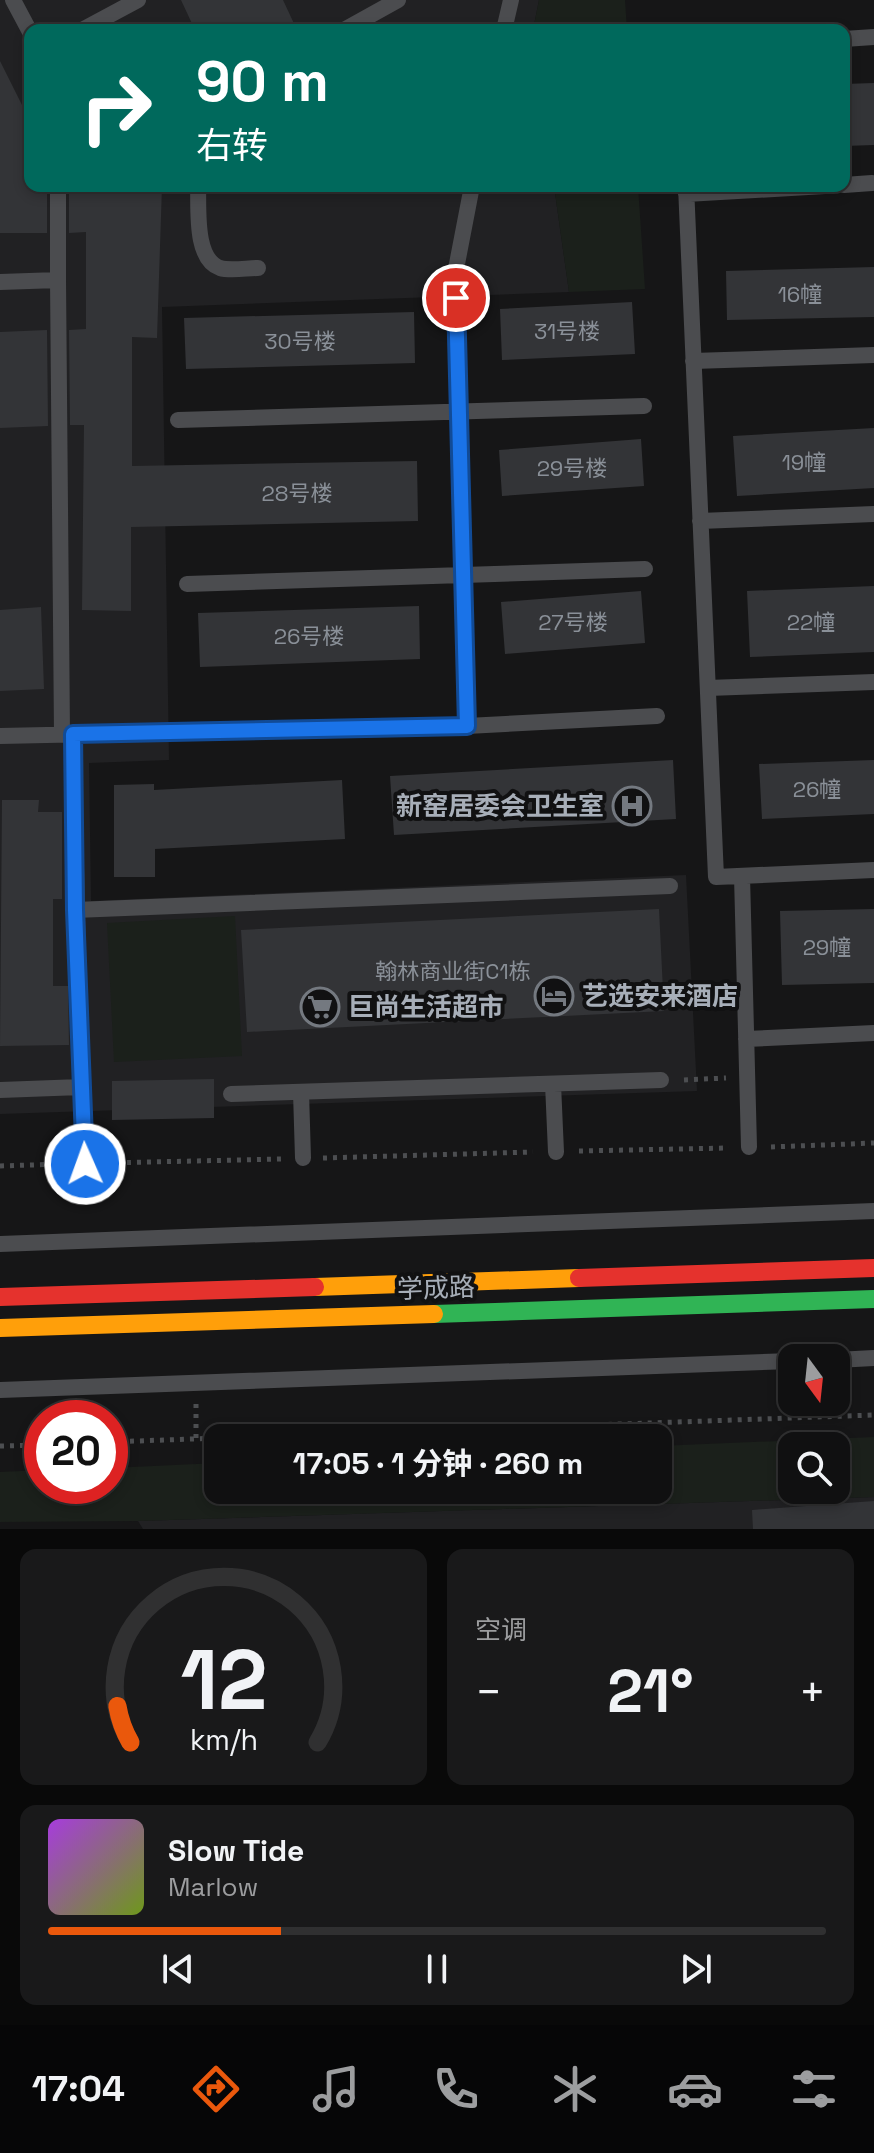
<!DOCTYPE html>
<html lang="zh">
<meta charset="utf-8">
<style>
body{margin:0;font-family:"Space Grotesk","Noto Sans SC",sans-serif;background:#19191a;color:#f1f3f6;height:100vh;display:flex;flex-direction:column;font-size:30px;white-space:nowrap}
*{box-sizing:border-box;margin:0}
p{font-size:26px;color:#9c9d9f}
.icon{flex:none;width:44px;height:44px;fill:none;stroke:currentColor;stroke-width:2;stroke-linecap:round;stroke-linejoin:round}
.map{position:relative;height:1529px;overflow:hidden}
.details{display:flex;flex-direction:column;gap:20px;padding:20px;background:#090909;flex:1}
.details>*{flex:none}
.guide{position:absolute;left:24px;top:24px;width:826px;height:168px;border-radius:16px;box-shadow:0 4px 12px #0003,0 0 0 2px #303031;background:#00695c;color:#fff;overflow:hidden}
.needle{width:52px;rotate:165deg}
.buttons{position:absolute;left:778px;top:1344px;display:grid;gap:16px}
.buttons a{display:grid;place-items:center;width:72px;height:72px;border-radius:16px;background:#101011;box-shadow:0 4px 12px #0003,0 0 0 2px #303031;font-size:40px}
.speed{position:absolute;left:24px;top:1400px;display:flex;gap:16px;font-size:40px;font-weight:700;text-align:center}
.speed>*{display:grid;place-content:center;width:104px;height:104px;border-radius:50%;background:#101011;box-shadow:0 4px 12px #0003,0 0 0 2px #303031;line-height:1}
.speed .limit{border:12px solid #d22;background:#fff;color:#111}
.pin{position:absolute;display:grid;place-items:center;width:68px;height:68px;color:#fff;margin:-34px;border:4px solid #fff;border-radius:50%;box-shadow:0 2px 8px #0007}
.me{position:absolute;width:88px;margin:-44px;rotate:358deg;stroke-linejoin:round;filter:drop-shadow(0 0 6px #0008)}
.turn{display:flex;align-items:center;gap:28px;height:168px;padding:0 40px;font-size:36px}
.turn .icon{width:104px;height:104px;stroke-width:2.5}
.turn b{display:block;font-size:56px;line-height:68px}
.big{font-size:60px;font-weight:700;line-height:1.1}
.details .widget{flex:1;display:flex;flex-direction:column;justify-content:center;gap:12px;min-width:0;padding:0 28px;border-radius:16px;background:#19191a}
.details .dial{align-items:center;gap:0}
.dial svg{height:208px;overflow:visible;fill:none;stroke:#303031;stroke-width:7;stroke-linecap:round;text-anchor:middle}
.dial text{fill:#f1f3f6;stroke:none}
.song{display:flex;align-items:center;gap:24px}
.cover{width:96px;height:96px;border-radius:12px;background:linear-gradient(135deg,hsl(280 70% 55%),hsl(80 70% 35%))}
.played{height:8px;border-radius:4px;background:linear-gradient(90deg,#ea580c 30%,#303031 30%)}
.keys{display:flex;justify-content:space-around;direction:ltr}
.heat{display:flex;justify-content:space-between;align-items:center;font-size:44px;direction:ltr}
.details .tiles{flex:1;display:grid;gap:20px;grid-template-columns:1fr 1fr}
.widget:last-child{grid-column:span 2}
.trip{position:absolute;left:204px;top:1424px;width:468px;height:80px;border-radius:16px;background:#101011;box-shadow:0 4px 12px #0003,0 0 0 2px #303031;font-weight:700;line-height:80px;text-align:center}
.menu{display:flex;height:128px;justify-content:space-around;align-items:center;background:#060607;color:#9c9d9f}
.menu .icon{width:56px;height:56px}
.menu .on{color:#ea580c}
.menu b{font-size:36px;color:#f1f3f6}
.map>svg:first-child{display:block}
.built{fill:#212123}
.green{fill:#1b201b;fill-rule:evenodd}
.building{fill:#333437}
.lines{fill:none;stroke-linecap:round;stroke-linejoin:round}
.path{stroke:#4c4e51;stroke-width:5;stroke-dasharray:4 6;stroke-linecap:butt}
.lane{stroke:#4b4c4f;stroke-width:16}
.fast{stroke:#30b455;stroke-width:18}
.slow{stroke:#ff9f0a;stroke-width:18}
.jam{stroke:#e5322d;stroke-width:18}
.route-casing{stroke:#114b97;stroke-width:20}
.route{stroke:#1a73e8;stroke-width:14}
.labels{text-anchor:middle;stroke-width:8;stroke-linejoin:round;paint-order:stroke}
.number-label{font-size:22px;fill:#8a9098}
.poi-label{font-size:26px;font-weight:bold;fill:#a7aeb8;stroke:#111112;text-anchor:start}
.street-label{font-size:26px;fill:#a7aeb8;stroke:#111112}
</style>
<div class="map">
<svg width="874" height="1529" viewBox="0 0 874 1529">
<rect width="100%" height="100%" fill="#161617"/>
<!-- built -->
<path class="built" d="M0,0H539L533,30H30V186H554L569,292L162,307L169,760L89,763L91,901L686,875L697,1091L0,1114Z
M874,1497V1529H143L138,1521Z"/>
<!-- green -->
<path class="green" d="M539,0H625L627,30H533Z
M554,186H638L645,289L569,292Z
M235,916L242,1056L114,1062L107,923Z
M874,1437V1497L138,1521L0,1522V1472L42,1470V1486H110V1468L218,1463V1490H658V1446ZM792,1446H836V1490H792Z"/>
<!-- building -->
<path class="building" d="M181,0H283L297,30H195Z
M0,61L30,121V186H47V233H0Z
M874,83V145L844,146V84Z
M69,186H162L157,338L132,337V466L417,461L418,521L131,527V611L82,610L84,425H70L69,330L86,329V232L69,233Z
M874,267V317L727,320L726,271Z
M632,302L635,354L502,360L500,309Z
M414,312L415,363L186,369L184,318Z
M47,330L48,426L0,428V332Z
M874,428V488L737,496L733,436Z
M641,439L644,486L502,496L499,450Z
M874,586V652L750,657L747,591Z
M641,591L645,643L505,654L501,602Z
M419,606L420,659L200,667L198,613Z
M41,607L44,689L0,691V610Z
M673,760L676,819L394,835L390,776Z
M874,760V814L762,819L759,764Z
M342,780L345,839L155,849V877H114V785L154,784V790Z
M2,800H39L38,812H62V899H53V986H68L69,1045L0,1046Z
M659,909L664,1011L247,1032L241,930Z
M874,909V983L782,985L780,911Z
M214,1079V1118L112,1120V1081Z
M874,1501V1529H753L752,1510Z"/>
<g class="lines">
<!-- path -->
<path class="path" d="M684,1080L726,1078
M771,1147L874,1143
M579,1151L729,1148
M323,1158L533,1152
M107,1163L281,1159
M0,1166L61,1164
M196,1404V1439
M228,1438L874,1415
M110,1442L218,1438
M0,1446L42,1445"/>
<!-- lane -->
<path class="lane" d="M13,0L30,32
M82,30L138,0
M344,30L398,0
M504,30L511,0
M844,39L874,37
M844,185L872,183
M198,186C199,208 194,259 220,268C230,271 247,268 258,268
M686,186L716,877L874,870
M686,194L825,186
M58,280L62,734
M0,282L58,280V186
M693,361L874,355
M178,420L644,406
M700,521L874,514
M187,584L645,569
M708,688L874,682
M467,726L456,269L472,186
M0,736L467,726L657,716
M742,876L749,1147
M75,910L670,886
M746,1039L874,1033
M553,1084L556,1152
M81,1087L85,1164
M0,1090L81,1087L73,734
M301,1092L303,1158
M231,1094L661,1080
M0,1244L874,1211
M836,1360L874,1358
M0,1390L792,1361"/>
<!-- fast -->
<path class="fast" d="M434,1314L874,1299"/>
<!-- slow -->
<path class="slow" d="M315,1287L579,1278
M0,1328L434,1314"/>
<!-- jam -->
<path class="jam" d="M579,1278L874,1268
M0,1297L315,1287"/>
</g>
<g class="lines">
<defs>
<path id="route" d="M85,1164L75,910L73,734L467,726L456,298"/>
</defs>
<!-- route casing -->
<use href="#route" class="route-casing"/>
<!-- route -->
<use href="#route" class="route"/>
</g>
<!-- icons -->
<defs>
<symbol id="hospital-ring" viewBox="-11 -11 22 22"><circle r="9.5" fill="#111112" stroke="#747980" stroke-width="1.5"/><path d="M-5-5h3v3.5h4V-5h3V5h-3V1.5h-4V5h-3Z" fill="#747980"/></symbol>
<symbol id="hotel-ring" viewBox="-11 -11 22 22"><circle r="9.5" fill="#111112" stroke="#747980" stroke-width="1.5"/><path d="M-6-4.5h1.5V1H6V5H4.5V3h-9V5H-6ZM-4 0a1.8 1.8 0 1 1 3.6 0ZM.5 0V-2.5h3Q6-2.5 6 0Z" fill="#747980"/></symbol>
<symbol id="supermarket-ring" viewBox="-11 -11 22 22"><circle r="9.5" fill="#111112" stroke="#747980" stroke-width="1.5"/><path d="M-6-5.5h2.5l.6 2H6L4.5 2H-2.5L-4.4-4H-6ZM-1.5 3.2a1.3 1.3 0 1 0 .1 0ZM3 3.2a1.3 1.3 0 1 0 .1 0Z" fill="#747980"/></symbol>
</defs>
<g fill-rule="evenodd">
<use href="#hospital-ring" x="610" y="784" width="44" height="44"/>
<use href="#hotel-ring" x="532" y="974" width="44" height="44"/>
<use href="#supermarket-ring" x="298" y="985" width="44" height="44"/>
</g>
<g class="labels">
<!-- number labels -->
<g class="number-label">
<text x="800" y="302">16幢</text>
<text x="567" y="339">31号楼</text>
<text x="300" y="349">30号楼</text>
<text x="804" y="470">19幢</text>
<text x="572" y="476">29号楼</text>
<text x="297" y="501">28号楼</text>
<text x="573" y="630">27号楼</text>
<text x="811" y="630">22幢</text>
<text x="309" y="644">26号楼</text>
<text x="817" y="797">26幢</text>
<text x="827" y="955">29幢</text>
<text x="453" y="979">翰林商业街C1栋</text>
</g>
<!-- poi labels -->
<g class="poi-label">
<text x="604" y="815" text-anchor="end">新窑居委会卫生室</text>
<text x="582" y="1005">艺选安来酒店</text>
<text x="348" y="1016">巨尚生活超市</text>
</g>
<!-- street labels -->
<g class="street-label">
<text transform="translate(436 1288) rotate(-2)" y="9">学成路</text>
</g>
</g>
</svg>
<div class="buttons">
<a><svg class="needle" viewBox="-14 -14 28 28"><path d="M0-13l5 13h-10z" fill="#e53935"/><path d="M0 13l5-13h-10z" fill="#9c9d9f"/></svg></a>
<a><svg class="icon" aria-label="search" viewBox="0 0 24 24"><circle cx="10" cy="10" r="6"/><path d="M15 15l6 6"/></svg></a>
</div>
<div class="speed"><div class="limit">20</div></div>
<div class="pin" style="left:456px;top:298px;background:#d93025"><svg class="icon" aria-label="arrive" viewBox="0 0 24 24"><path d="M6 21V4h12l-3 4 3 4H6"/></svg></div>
<svg class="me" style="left:85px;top:1164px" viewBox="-20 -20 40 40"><circle r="17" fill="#1a73e8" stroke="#fff" stroke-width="3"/><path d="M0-11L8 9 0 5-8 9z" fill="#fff"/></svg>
<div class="trip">17:05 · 1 分钟 · 260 m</div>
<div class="guide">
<div class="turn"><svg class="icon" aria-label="right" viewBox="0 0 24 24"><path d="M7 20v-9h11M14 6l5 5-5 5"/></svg><div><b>90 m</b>右转</div></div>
</div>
</div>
<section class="details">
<div class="tiles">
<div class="widget dial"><svg viewBox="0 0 100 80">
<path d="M14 69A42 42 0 1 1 86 69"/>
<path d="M14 69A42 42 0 0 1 9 55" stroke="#ea580c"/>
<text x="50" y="56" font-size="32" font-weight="700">12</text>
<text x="50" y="72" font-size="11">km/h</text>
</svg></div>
<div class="widget"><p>空调</p>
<div class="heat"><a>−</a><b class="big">21°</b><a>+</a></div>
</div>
<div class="widget">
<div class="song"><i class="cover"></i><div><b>Slow Tide</b><p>Marlow</p></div></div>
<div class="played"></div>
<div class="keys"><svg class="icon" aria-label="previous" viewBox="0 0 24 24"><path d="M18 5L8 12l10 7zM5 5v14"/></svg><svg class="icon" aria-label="pause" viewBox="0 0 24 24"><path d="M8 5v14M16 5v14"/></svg><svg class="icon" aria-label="next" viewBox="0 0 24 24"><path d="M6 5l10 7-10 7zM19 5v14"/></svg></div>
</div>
</div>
</section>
<nav class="menu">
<b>17:04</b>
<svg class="icon on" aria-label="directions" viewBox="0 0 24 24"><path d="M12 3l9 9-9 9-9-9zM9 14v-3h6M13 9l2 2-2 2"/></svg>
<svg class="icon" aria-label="music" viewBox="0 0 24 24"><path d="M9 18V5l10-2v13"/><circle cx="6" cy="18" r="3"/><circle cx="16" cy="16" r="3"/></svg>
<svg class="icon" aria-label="phone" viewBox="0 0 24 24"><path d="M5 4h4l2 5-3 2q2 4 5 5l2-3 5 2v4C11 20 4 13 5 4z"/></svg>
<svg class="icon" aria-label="climate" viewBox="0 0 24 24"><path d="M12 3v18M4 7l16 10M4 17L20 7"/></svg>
<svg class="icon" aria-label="car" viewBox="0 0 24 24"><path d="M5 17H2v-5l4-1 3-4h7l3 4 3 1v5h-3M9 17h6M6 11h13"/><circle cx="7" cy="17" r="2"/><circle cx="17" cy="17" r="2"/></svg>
<svg class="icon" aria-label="filters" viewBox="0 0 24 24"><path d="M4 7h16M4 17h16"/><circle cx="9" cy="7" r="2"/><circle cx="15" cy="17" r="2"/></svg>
</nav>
